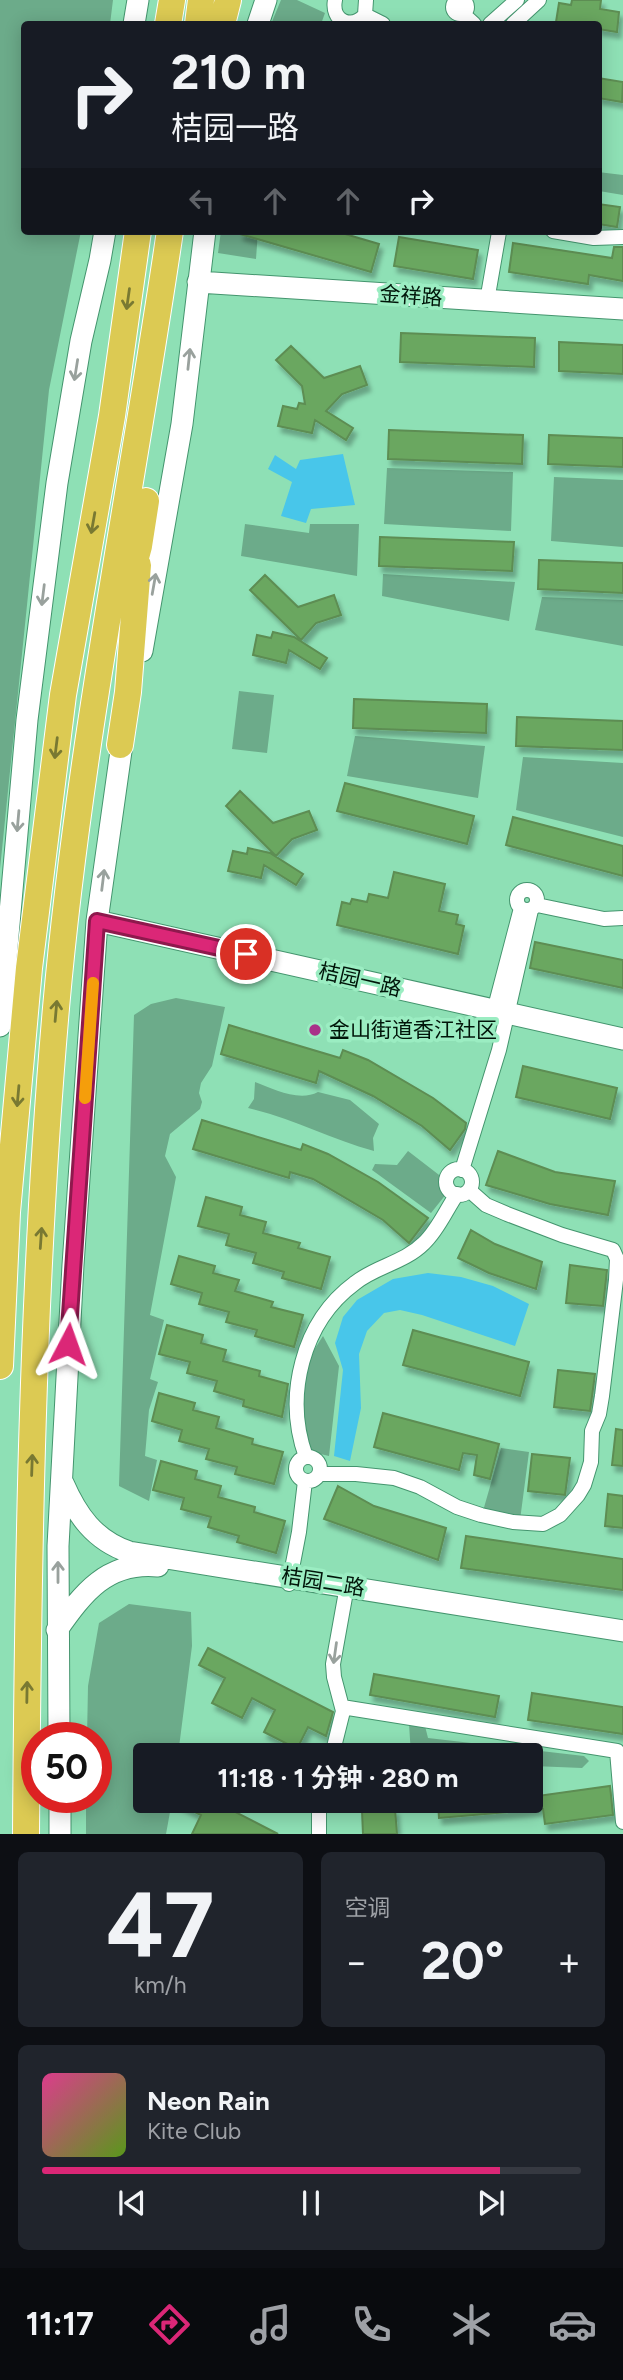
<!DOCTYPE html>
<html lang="zh">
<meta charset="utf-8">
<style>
body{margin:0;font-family:Figtree,"Noto Sans SC",sans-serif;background:#20242c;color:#f1f3f6;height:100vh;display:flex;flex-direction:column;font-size:26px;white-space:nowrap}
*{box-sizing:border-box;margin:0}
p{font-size:23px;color:#9ea1a6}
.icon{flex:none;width:38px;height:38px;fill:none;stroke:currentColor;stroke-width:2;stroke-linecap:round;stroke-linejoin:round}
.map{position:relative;height:1834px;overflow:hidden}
.details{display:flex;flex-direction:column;gap:18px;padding:18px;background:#0d0f14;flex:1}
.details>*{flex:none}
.guide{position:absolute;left:21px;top:21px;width:581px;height:214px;border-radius:7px;box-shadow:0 4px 18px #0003;background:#171b24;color:#f1f3f6;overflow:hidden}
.speed{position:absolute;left:21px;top:1722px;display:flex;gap:14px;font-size:35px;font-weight:700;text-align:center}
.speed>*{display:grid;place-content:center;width:91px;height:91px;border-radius:50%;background:#171b24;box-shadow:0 4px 18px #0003;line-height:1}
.speed .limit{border:10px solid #d22;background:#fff;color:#111}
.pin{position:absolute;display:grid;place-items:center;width:60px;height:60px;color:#fff;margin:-30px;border:4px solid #fff;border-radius:50%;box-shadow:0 2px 7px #0007}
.me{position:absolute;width:77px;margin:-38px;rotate:4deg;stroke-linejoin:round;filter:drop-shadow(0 0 5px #0008)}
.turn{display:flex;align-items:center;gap:24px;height:147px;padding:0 35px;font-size:32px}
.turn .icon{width:91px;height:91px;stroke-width:2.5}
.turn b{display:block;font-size:49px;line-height:60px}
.lanes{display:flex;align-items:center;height:66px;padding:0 35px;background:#0003;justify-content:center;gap:35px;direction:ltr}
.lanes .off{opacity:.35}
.big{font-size:52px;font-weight:700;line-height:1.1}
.details .widget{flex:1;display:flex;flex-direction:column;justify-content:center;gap:10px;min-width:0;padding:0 24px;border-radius:10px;background:#20242c}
.details .dial{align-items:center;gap:0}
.dial b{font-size:91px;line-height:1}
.song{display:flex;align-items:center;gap:21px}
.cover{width:84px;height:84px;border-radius:10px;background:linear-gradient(135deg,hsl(330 70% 55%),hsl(90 70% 35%))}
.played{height:7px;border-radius:4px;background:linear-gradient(90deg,#db2777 85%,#363941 85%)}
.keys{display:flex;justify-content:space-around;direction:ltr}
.heat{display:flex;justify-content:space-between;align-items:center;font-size:38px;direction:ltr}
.details .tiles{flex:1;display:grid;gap:18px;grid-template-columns:1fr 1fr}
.widget:last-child{grid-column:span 2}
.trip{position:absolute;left:133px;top:1743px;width:410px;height:70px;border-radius:7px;background:#171b24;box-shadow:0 4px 18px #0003;font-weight:700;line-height:70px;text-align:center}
.dock{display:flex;height:112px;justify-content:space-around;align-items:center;background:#090b0e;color:#9ea1a6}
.dock .icon{width:49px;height:49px}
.dock .selected{color:#db2777}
.dock b{font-size:32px;color:#f1f3f6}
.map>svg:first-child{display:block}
.green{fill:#6cab8a}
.water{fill:#48c6ea}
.building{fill:#6ba760;stroke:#5d8d53;stroke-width:2;filter:url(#shadow)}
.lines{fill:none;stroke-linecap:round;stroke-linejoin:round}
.street-casing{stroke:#44956e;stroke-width:16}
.secondary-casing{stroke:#44956e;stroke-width:23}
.highway-casing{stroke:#fff;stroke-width:28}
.street{stroke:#fff;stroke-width:14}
.secondary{stroke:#fff;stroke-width:21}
.highway{stroke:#dcca53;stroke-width:26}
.oneway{stroke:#797932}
.oneway2{stroke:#99a19d}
.route-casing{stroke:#8e194d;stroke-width:18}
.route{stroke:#db2777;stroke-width:12}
.slow{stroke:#f59e0b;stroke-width:12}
.poi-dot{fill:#a93289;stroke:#9bedc2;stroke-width:2.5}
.labels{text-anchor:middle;stroke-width:7;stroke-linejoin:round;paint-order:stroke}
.street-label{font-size:21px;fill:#001509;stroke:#9bedc2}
.poi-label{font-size:21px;fill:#001509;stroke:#9bedc2;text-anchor:start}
</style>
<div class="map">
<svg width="623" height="1834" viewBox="0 0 623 1834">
<defs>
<filter id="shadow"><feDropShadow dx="3.5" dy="6" stdDeviation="2" flood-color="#0004"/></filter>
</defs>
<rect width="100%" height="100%" fill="#8ee0b5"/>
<!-- green -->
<path class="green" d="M0,0H113L110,24H24V231H81L49,390L0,869Z
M281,0H297L325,13L321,24H271Z
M598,172L623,175V195L599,191Z
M221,231H258L256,259L218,253Z
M387,468L513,472L511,531L384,524Z
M554,477L623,480V547L551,541Z
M245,524L309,533L310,524H359L357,576L241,556Z
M383,574L515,582L509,621L382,596Z
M542,597L623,600V646L535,630Z
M239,691L274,695L267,753L232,749Z
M355,736L485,746L478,798L347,776Z
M523,757L623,763V837L516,810Z
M176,998L225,1007L212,1066L201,1083L199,1093L202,1102L200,1109L170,1134L165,1156L176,1177L150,1315L164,1320L150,1379L158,1382L149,1410L145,1456L157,1460L149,1501L119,1486L134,1015L151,1004Z
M255,1082C273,1089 299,1102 318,1092L350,1100L379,1124L373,1138L374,1151C331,1139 292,1118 248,1108L254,1099Z
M408,1151L443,1178L442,1187L447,1193L431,1213L372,1170L375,1164L397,1165Z
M323,1336L339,1366L329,1456L312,1452L303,1431L305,1377L312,1353Z
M501,1448L529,1452L520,1520L483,1511Z
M129,1604L191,1612L192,1646L178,1755H145V1801H172L166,1834H86V1797H96V1738H87L88,1686L99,1623Z
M409,1724L425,1726L428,1738L584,1756L589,1761L582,1768L533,1766L530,1764V1755H411Z"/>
<!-- water -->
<path class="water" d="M343,454L355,505L311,509L306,523L281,516L292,482L268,469L275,455L296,469L300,460Z
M428,1273L461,1277L493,1286L529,1304L515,1346L422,1315L400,1310L384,1313L367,1331L359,1354L361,1408L350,1461L334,1456L343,1370L335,1343L343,1317L357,1300L393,1279Z"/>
<!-- building -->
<path class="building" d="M572,0H601L600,9L619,12L617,32L598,29V24L556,22L559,3L571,5Z
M598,78L623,82L622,102L598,98Z
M598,204L620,207L617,227L598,224Z
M241,231H335L379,244L371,272L240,234Z
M399,237L478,250L473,279L394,266Z
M513,243L612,258L614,247H623V281L589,275L588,284L509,272Z
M401,333L535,338L534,367L400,362Z
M559,342L623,345V374L559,371Z
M291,346L324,378L360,366L367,385L342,394L326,411L353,428L346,440L315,420L312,433L278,426L283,406L297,409L299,403L305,404L302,386L276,360Z
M389,430L523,435L522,464L388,459Z
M549,435L623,438V467L548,464Z
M380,537L514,542L512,571L379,566Z
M539,560L623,563V593L538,589Z
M265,575L298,607L334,595L341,615L316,623L301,640L250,590Z
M273,632L294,637L327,658L320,669L289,650L286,663L253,655L257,635L271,638Z
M354,699L487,704L486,733L353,728Z
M517,717L623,721V750L516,746Z
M345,783L474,816L467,844L337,811Z
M240,791L273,823L309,811L317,830L292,839L276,856L226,806Z
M513,817L623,846V876L506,845Z
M248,848L270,853L303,874L296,885L264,865L261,878L228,871L233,851L247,854Z
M394,872L445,884L439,911L458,915L456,924L464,926L458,954L337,925L342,902L350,904L352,899L367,902L369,894L388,898Z
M535,942L623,960V988L530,968Z
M229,1025L340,1058L343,1050L368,1060L433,1098L466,1123L465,1129L450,1150L422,1126L373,1096L319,1071L316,1083L221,1054Z
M523,1066L617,1088L610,1119L516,1097Z
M202,1120L301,1150L303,1144L328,1154L378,1182L428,1218L409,1243L383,1220L313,1179L290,1172L289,1178L193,1149Z
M498,1151L555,1172L615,1181L608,1215L550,1204L486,1185Z
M206,1197L242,1207L240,1215L266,1222L263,1233L300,1243L298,1248L330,1257L321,1289L282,1278L284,1272L253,1263L256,1253L226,1245L229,1234L198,1226Z
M471,1230L495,1244L542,1262L536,1289L489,1273L458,1258Z
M179,1256L215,1266L213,1273L239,1280L235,1291L273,1302L271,1307L303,1315L294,1347L255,1336L257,1330L226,1322L229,1312L199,1304L202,1293L171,1284Z
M570,1265L607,1270L603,1306L566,1303Z
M167,1325L203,1335L201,1343L226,1350L223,1361L260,1371L259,1376L288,1384L282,1417L243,1406L244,1400L214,1391L217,1381L187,1373L190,1362L159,1354Z
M413,1330L529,1362L520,1396L403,1365Z
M558,1370L595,1374L590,1411L554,1407Z
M159,1393L195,1403L193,1410L219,1417L216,1428L253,1439L252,1444L283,1452L274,1484L235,1474L237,1467L206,1459L209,1449L179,1441L182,1430L152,1421Z
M383,1413L499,1444L490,1479L474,1475L477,1455L463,1453L459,1470L374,1447Z
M616,1429L623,1430V1466L612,1465Z
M532,1454L570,1458L565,1495L528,1491Z
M161,1461L197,1471L195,1479L221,1486L218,1497L255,1507L254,1512L285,1521L276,1553L237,1542L239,1536L208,1527L211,1517L181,1509L184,1498L153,1490Z
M338,1486L374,1506L446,1528L438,1560L324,1519Z
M608,1494L623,1496V1528L605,1526Z
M466,1536L623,1559V1590L461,1568Z
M208,1648L333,1712L326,1736L308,1727L297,1749L264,1732L275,1710L252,1698L242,1718L212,1703L225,1678L199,1665Z
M374,1674L499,1696L495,1717L370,1695Z
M532,1693L623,1707V1734L528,1720Z
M610,1786L613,1815L545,1824L543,1809L439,1818L438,1801H530V1797Z
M173,1801H214L278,1834H192L201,1815Z
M395,1809L397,1834H363L362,1811Z"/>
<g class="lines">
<defs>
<path id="street" d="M335,0C331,21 351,30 365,15L366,0
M453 7a7 7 0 1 1 14 0a7 7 0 1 1-14 0Z
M463,14L474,24
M365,15L383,24
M490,24L517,0
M513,24L539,0
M553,231L594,238L623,237
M487,301L499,232
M517 900a10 10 0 1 1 20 0a10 10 0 1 1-20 0Z
M537,905L604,919L623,918
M494,1011L521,908
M446 1182a13 13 0 1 1 26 0a13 13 0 1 1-26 0Z
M462,1170L499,1050L531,910
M296 1469a12 12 0 1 1 24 0a12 12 0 1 1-24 0Z
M306,1457C284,1396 302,1322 355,1283C376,1266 404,1263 424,1243C438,1230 446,1210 457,1194
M319,1474H356L394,1478L420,1487L457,1507L481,1515L513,1522L543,1524L560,1515L578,1495L584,1485L591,1462L592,1431L599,1414L602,1396L616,1280L617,1259L613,1250L562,1235L507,1214L486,1205L469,1190
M289,1584L299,1532L305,1481
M342,1707L617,1751L623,1822
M332,1755L343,1711L334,1677L333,1664L347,1586
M319,1834V1801"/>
<path id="secondary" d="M134,24L138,0
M258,24L266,0
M198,282L623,309
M142,651L182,424L205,231
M97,921L623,1039
M0,1026L27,720L57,483L81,341L100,260L105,231
M63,1483C77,1515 94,1540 129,1552L623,1631
M57,1630C83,1593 107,1561 158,1566
M59,1738L58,1546L73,1265L97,921L124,730
M60,1797V1834"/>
<path id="highway" d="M168,24L172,0
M198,24L201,0
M222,24L228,0
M129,583L139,546L146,501
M120,745L128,692L138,565
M0,1366L7,1212L29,968L63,695L112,416L138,231
M26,1834C28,1559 32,1283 56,1008C79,747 132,490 170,231"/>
</defs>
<!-- street casing -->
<use href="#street" class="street-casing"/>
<!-- secondary casing -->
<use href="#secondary" class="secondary-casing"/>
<!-- highway casing -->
<use href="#highway" class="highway-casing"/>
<!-- street -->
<use href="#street" class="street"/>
<!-- secondary -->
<use href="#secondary" class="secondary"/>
<!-- highway -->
<use href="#highway" class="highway"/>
</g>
<!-- one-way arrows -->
<defs><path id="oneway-shaft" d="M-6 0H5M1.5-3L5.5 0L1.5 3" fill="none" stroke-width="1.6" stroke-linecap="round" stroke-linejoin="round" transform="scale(1.75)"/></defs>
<g class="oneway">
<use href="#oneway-shaft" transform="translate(128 299) rotate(98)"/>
<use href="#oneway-shaft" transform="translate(93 523) rotate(100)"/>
<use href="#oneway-shaft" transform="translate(56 748) rotate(97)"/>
<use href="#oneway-shaft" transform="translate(56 1011) rotate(-85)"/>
<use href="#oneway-shaft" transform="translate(18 1096) rotate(95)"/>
<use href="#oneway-shaft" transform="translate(41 1238) rotate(-86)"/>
<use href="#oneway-shaft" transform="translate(32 1465) rotate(-88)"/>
<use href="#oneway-shaft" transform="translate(27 1692) rotate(-89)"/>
</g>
<g class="oneway2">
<use href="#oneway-shaft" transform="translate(189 359) rotate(-84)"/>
<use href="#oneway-shaft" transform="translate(76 370) rotate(99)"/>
<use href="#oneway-shaft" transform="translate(154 584) rotate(-80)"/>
<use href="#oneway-shaft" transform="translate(43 595) rotate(97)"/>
<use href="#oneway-shaft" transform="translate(18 821) rotate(95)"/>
<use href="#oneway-shaft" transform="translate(103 880) rotate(-83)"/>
<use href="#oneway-shaft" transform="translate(58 1572) rotate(-90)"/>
<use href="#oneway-shaft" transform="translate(335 1653) rotate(98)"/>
</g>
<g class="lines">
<defs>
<path id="route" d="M68,1344L97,921L246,954"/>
</defs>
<!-- route casing -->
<use href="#route" class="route-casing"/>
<!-- route -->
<use href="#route" class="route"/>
<!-- slow -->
<path class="slow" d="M85,1098L93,983"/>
</g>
<!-- markers -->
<circle class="poi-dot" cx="315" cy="1030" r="7"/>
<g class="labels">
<!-- street labels -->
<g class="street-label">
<text transform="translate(411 296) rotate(4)" y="7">金祥路</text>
<text transform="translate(360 980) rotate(13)" y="7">桔园一路</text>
<text transform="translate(323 1582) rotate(9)" y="7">桔园二路</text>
</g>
<!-- poi labels -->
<g class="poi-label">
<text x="329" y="1037">金山街道香江社区</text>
</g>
</g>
</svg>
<div class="speed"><div class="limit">50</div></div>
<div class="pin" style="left:246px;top:954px;background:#d93025"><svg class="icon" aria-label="arrive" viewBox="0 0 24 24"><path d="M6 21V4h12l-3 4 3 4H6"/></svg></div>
<svg class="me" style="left:68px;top:1344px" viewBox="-20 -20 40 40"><path d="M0-17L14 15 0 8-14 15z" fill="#db2777" stroke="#fff" stroke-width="4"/></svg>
<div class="trip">11:18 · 1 分钟 · 280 m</div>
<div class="guide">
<div class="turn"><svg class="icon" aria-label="right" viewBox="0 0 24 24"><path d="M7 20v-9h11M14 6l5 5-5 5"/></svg><div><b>210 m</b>桔园一路</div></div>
<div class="lanes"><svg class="icon off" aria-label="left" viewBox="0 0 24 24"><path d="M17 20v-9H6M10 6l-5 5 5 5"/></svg><svg class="icon off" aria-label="ahead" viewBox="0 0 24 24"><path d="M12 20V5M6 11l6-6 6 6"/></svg><svg class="icon off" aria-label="ahead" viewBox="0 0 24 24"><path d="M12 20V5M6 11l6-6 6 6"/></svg><svg class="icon" aria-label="right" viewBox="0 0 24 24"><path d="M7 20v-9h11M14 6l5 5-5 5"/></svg></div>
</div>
</div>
<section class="details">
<div class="tiles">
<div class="widget dial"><b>47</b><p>km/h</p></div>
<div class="widget"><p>空调</p>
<div class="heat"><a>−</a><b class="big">20°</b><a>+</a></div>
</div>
<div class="widget">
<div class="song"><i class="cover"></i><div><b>Neon Rain</b><p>Kite Club</p></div></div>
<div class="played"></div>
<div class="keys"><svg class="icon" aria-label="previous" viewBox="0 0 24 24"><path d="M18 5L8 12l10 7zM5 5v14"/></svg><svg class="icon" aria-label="pause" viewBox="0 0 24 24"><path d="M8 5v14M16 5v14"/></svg><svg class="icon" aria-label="next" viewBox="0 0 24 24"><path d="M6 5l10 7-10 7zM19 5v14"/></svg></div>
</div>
</div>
</section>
<nav class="dock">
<b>11:17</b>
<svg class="icon selected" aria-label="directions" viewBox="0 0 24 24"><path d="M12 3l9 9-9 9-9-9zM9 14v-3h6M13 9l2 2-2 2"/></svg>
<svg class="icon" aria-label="music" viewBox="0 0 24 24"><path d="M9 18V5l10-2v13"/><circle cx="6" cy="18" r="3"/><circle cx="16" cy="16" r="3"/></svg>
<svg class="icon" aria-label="phone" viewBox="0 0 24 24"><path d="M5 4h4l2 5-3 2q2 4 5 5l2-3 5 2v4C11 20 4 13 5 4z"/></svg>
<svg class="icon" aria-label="climate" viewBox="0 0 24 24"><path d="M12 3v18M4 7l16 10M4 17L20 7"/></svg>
<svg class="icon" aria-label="car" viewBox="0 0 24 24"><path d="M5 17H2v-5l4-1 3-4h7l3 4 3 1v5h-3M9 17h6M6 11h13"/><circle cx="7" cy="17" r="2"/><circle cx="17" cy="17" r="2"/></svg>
</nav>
